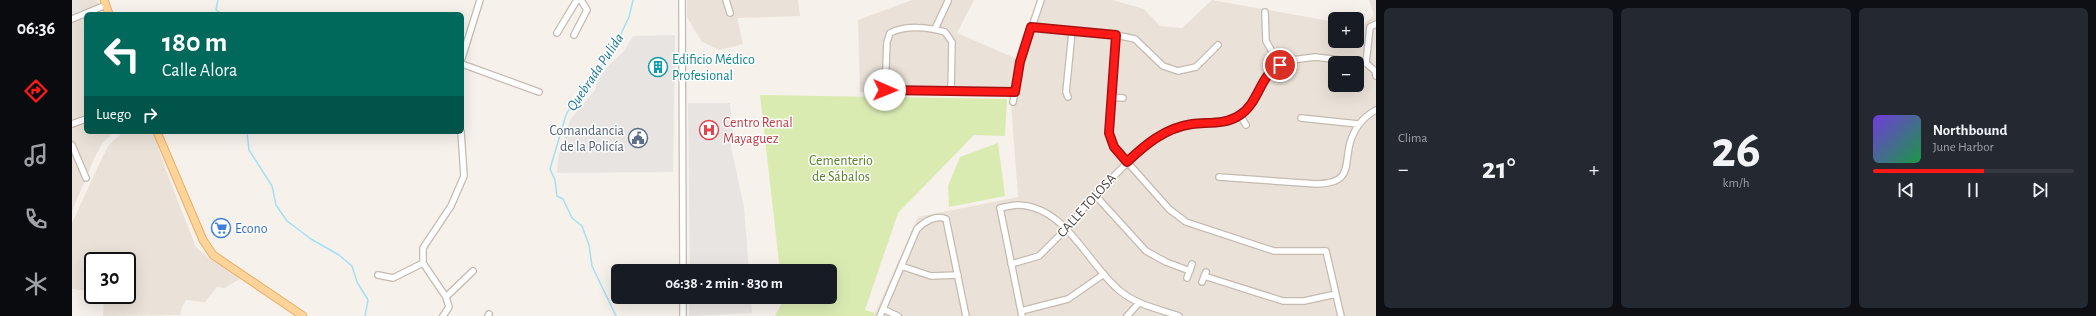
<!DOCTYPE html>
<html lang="es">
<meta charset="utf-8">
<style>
body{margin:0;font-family:"Alegreya Sans",sans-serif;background:#242831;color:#f1f3f6;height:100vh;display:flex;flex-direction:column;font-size:15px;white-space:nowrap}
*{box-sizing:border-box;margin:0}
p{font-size:13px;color:#9ea1a6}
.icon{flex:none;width:22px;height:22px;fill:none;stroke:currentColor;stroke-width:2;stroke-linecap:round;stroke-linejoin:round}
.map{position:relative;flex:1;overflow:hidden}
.drawer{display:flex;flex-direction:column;gap:8px;padding:8px;background:#0d0f14;width:720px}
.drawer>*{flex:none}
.banner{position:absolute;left:12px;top:12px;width:380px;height:122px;border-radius:6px;box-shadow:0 4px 16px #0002;background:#00695c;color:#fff;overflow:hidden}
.fabs{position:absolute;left:1256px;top:12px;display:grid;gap:8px}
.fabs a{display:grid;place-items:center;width:36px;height:36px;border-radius:6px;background:#171b24;box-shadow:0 4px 16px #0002;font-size:20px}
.speed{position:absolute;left:12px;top:252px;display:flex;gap:8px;font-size:20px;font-weight:700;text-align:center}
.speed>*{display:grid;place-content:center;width:52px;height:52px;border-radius:50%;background:#171b24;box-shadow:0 4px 16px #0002;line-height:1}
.speed .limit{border:2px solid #111;border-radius:6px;background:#fff;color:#111}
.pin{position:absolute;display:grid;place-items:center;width:34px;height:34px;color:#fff;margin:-17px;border:2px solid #fff;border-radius:50%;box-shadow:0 1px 4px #0007}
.me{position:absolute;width:44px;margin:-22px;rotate:91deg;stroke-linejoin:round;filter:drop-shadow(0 0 3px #0008)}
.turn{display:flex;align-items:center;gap:14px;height:84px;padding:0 12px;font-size:18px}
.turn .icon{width:52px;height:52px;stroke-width:2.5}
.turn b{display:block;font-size:28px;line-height:34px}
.then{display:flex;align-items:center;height:38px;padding:0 12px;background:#0003;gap:8px;font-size:15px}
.big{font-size:30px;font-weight:600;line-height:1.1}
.drawer .tile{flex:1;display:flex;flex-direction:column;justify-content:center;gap:6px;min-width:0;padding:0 14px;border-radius:6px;background:#242831}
.drawer .dial{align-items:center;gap:0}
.dial b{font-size:52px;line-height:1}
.song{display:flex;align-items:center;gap:12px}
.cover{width:48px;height:48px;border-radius:6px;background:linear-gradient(135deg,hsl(260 70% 55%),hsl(140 70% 35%))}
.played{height:4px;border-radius:2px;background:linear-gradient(90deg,#ff1a18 55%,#363941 55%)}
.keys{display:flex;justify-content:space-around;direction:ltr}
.heat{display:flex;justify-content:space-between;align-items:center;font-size:22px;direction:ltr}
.drawer .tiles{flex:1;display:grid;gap:8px;grid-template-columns:repeat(3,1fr)}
.trip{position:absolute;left:539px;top:264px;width:226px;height:40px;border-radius:6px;background:#171b24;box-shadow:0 4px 16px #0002;font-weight:600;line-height:40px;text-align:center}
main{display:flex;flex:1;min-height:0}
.dock{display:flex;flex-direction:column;width:72px;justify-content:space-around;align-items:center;background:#090b0e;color:#9ea1a6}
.dock .icon{width:28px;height:28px}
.dock .selected{color:#ff1a18}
.dock b{font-size:18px;color:#f1f3f6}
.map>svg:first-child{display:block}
.residential{fill:#eae2d8;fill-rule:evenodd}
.green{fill:#daebb2}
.parking{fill:#e7e4e2}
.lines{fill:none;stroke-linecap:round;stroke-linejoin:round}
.stream{stroke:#a5dff4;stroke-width:1.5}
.minor-casing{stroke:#c5baaf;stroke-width:8}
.major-casing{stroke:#eaaf64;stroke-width:9}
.minor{stroke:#fff;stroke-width:5.5}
.major{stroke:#ffd49a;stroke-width:7}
.route-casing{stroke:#a61110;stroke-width:10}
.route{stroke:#ff1a18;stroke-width:7}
.labels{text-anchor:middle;stroke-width:3;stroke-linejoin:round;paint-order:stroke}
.culture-label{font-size:14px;fill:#0d838f;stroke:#fff;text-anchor:start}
.health-label{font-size:14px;fill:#be3a42;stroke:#fff;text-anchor:start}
.service-label{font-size:14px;fill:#4e5e75;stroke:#fff;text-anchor:end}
.park-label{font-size:14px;fill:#568127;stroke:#fff}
.street-label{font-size:14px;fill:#4b4138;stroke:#fff}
.shop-label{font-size:14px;fill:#366cbe;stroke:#fff;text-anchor:start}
.water-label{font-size:15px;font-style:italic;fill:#257a9b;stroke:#fff}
</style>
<main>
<nav class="dock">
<b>06:36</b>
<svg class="icon selected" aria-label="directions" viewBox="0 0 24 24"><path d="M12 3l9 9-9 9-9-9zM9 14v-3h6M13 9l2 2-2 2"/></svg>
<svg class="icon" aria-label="music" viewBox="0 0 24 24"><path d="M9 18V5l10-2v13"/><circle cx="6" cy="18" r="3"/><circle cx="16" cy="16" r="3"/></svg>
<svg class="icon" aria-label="phone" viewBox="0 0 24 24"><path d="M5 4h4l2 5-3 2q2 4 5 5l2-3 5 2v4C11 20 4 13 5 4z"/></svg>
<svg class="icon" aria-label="climate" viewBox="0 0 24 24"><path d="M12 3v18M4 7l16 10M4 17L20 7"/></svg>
</nav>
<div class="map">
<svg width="1304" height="316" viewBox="0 0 1304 316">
<rect width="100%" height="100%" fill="#f6f1eb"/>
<!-- residential -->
<path class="residential" d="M0,0H25L30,14H14V132H43L31,142L22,159L0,211Z
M615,0H726L728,16L665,18L671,44L648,50L630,42L615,17Z
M840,0H902L885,33L945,59L937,87L931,89L788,92L786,20Z
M969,0H1040L1072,9L1088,26L1110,28L1140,0L1263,22V41H1285V26L1289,27L1302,15L1297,0H1304V316H802L846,217L946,197L938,89ZM1263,63H1285V85H1263Z
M51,132H81L93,168L124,247L137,258L169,278L153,288L145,287L133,302L114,300L110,307L108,315L31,316L32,299L27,295H55V261H21V292L0,289V223L31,156L37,145Z"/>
<!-- green -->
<path class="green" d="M688,95L935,99L933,136L902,135L826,213L793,310L803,313L802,316H703L711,301V297H758V271H708Z
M926,143L933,196L877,207L876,186L888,157Z"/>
<!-- parking -->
<path class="parking" d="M0,0H6L12,12L0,16Z
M603,35L601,172L485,173L486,158L498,120L523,90L525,82L536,66L552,51L561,36Z
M658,103L661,133L659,147L672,207L677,271H618L616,103Z
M618,297H679L680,313L617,316Z"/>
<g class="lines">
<!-- stream -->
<path class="stream" d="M146,0L144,10L150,14
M175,132L177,150L200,186L204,205L215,221L239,239L267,255L280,266L285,282L296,300L293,316
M544,316L520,266L517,245L510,226L500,218L491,199L485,196L483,180L478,169L494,115L501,102L518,84L547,38L557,17L561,0"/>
<defs>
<path id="minor" d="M610,0L611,271
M654,0L658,13
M1193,12L1194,41L1208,65
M0,19L34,5
M959,27L1044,35L1063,39L1091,66L1106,71L1124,67L1146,45
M863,29L876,1
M485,33L505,0
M502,35L515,10L509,0
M1044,35L1037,126V133L1042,147L1097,209L1114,222L1202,251H1254L1269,316
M390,58L408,0
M1294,63L1298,27L1304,24
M1294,63L1303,71L1304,76
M390,64L467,92
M803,90L943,92
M813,90L815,42L818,33C834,25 856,27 873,32L880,42L879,91
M996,97L994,92L1000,32
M1039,97L1051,98
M941,102L948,62L969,0
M1168,115L1174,125
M1229,118L1286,124
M0,124L14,119
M0,145L14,178
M1147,177L1245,184C1280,183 1272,167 1278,143C1282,129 1291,117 1304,110
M1023,195L1074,251L1094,262L1118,271
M939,264L967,256L994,229L1023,195L1074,144L1095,131L1119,124L1150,122L1168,115L1181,102L1196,75L1208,65L1220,60L1243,57L1294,63
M829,266L859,276L886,275
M306,275L321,278L351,263
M1132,276L1211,301H1232L1264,294
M1115,278L1120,264
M1130,282L1134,272
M374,297L401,271
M611,297V316
M811,309L826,316
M949,311L996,299L1032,274
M371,316L377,307L374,297L351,263V248L379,206L392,176L389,132
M416,316L417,314
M808,316L845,229C852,222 864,214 874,219L894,316
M950,316L928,208C934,207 941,205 946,205C994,206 1016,265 1048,291C1065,305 1087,309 1107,316
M1055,316L1067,303"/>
<path id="major" d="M32,0L37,14
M85,132L131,240L141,255L231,316"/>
</defs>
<!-- minor casing -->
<use href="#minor" class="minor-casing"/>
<!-- major casing -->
<use href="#major" class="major-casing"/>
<!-- minor -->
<use href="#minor" class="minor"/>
<!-- major -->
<use href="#major" class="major"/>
</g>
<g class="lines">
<defs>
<path id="route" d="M813,90L943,92L948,62L959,27L1044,35L1037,133L1042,147L1055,162C1074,144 1093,128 1120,124C1136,122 1153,125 1168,115C1183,105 1186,88 1196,75C1199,72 1204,68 1208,65"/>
</defs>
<!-- route casing -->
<use href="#route" class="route-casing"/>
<!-- route -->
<use href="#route" class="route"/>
</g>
<!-- icons -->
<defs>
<symbol id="building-ring" viewBox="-11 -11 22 22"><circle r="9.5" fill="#fff" stroke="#0f9aa8" stroke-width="1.5"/><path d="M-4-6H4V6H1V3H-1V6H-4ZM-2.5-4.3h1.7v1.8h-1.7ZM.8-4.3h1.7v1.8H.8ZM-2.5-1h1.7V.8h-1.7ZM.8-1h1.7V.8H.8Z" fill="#0f9aa8"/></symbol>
<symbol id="hospital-ring" viewBox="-11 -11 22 22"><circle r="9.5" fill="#fff" stroke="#e0444e" stroke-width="1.5"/><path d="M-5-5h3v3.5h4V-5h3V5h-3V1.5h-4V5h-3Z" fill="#e0444e"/></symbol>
<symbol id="civic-ring" viewBox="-11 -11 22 22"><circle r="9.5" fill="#fff" stroke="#5c6f8a" stroke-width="1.5"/><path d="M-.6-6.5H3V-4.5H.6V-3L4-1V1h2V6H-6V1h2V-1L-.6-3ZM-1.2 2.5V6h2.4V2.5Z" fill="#5c6f8a"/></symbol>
<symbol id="supermarket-ring" viewBox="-11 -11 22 22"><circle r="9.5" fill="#fff" stroke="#3f7fe0" stroke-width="1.5"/><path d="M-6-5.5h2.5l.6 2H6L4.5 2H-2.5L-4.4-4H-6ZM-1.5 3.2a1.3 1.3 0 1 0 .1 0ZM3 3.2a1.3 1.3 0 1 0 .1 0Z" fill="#3f7fe0"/></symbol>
</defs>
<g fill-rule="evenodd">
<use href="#building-ring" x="575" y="56" width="22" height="22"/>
<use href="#hospital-ring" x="626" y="119" width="22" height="22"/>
<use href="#civic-ring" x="555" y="127" width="22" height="22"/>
<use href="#supermarket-ring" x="138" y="217" width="22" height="22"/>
</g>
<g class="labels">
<!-- culture labels -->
<g class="culture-label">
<text x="600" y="64">Edificio Médico<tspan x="600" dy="16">Profesional</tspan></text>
</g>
<!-- health labels -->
<g class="health-label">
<text x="651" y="127">Centro Renal<tspan x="651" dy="16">Mayaguez</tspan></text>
</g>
<!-- service labels -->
<g class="service-label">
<text x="552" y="135">Comandancia<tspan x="552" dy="16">de la Policía</tspan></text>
</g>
<!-- park labels -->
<g class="park-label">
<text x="769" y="165">Cementerio<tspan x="769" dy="16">de Sábalos</tspan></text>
</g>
<!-- street labels -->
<g class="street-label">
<text transform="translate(1014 205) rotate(-48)" y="5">CALLE TOLOSA</text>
</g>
<!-- shop labels -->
<g class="shop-label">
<text x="163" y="233">Econo</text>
</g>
<!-- water labels -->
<g class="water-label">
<text transform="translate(523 72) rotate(-56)" y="5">Quebrada Pulida</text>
</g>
</g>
</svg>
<div class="fabs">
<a>+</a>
<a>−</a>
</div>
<div class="speed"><div class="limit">30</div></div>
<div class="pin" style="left:1208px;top:65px;background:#d93025"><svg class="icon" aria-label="arrive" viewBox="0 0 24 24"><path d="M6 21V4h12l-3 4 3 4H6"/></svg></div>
<svg class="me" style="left:813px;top:90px" viewBox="-20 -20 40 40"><circle r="19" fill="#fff"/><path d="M0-13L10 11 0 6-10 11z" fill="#ff1a18"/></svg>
<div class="trip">06:38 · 2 min · 830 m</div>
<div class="banner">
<div class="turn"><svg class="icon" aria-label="left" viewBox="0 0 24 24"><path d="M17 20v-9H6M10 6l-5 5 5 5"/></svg><div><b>180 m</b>Calle Alora</div></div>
<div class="then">Luego<svg class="icon" aria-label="right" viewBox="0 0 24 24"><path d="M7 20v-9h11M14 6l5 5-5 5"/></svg></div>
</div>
</div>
<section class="drawer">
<div class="tiles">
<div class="tile"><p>Clima</p>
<div class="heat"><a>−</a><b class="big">21°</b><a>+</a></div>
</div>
<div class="tile dial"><b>26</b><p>km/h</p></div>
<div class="tile">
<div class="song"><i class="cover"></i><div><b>Northbound</b><p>June Harbor</p></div></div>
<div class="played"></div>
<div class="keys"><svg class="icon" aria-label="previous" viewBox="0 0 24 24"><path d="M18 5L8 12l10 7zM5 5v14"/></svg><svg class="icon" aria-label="pause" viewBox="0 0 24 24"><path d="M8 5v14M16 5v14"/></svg><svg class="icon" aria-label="next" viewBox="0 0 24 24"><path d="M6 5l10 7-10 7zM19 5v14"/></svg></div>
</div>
</div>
</section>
</main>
